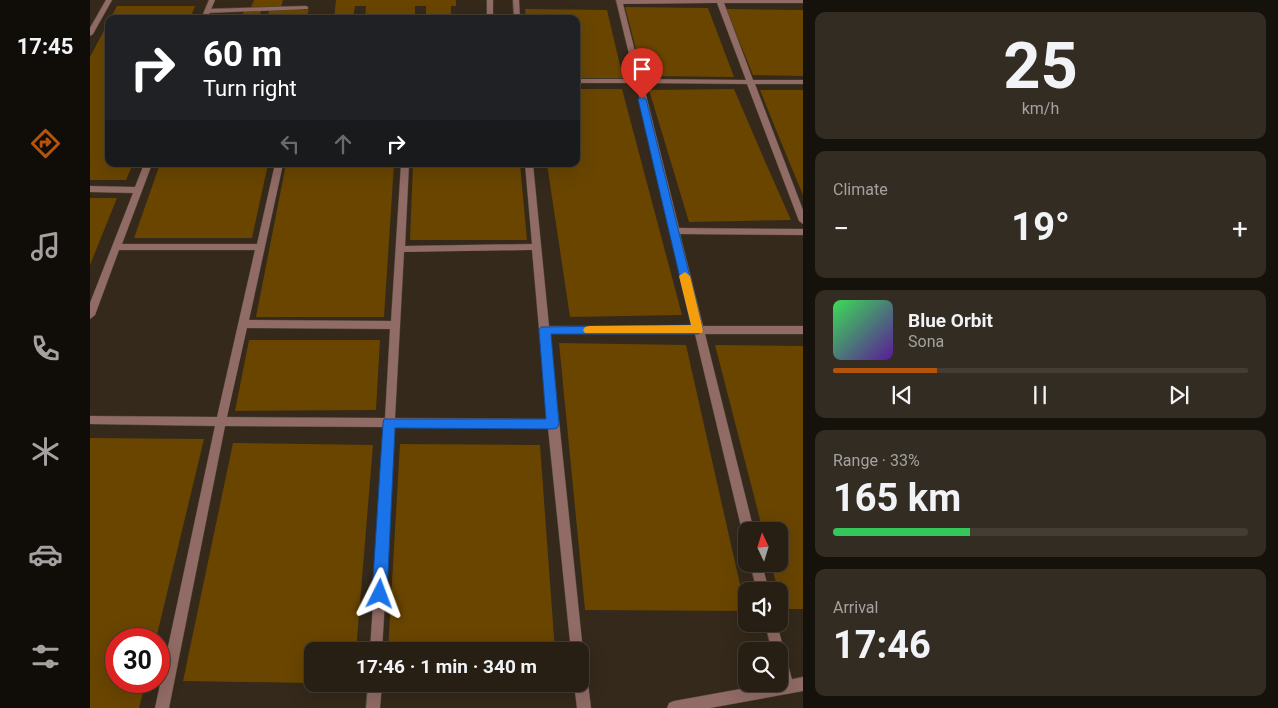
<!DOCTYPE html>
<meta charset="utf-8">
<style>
body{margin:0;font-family:Roboto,sans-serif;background:#332c22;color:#f1f3f6;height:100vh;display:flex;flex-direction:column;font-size:19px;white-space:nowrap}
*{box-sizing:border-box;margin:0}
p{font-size:16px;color:#a4a2a0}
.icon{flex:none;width:28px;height:28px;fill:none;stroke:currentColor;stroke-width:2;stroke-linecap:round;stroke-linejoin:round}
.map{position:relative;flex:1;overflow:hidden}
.sheet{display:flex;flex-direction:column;gap:12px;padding:12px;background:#15110b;width:475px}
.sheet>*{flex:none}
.top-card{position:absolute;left:15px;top:15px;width:475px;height:152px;border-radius:10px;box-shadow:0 5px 20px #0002,0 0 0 1px #433d34;background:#202124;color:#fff;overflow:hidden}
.needle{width:32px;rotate:356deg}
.fabs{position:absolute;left:648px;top:522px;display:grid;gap:10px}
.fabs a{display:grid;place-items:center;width:50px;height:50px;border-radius:10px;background:#271f14;box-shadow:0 5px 20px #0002,0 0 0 1px #433d34;font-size:25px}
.speed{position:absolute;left:15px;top:628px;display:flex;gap:10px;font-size:25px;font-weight:700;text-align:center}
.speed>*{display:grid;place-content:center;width:65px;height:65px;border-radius:50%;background:#271f14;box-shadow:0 5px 20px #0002,0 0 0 1px #433d34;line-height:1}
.speed .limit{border:8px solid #d22;background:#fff;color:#111}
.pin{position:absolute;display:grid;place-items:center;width:42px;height:42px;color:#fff;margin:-51px -21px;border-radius:50% 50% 50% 0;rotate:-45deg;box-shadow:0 0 5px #0007}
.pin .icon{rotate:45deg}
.me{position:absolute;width:55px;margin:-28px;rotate:3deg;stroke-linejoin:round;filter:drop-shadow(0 0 4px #0008)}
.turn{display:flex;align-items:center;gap:18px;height:105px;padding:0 15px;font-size:22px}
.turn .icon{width:65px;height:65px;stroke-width:2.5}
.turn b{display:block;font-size:35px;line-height:42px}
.lanes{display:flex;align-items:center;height:48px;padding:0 15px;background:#0003;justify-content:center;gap:25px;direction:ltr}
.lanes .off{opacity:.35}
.big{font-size:38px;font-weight:700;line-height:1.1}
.sheet .tile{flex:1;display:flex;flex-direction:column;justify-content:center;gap:8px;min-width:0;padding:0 18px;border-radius:10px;background:#332c22}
.sheet .dial{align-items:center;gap:0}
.dial b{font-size:65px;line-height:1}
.song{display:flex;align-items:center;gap:15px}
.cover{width:60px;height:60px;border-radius:8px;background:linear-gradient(135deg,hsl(130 70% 55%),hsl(270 70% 35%))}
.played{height:5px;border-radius:2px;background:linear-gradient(90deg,#b45309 25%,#433d34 25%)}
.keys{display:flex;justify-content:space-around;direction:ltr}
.heat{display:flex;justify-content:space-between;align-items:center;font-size:28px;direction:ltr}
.charge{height:8px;border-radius:4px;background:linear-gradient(90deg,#34c759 33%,#433d34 0)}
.trip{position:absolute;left:214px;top:642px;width:285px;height:50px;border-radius:10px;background:#271f14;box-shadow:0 5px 20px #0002,0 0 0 1px #433d34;font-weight:700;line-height:50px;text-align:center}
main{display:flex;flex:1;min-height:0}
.dock{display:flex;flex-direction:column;width:90px;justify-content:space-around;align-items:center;background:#100c08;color:#a4a2a0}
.dock .icon{width:35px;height:35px}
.dock .selected{color:#b45309}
.dock b{font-size:22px;color:#f1f3f6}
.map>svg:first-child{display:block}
.building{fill:#694500}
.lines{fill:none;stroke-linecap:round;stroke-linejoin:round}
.service-casing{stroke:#4f4436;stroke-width:1}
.minor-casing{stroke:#4f4436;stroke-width:1}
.tertiary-casing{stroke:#4f4436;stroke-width:1}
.service{fill:#916b65;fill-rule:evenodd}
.minor{fill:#916b65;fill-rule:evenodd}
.tertiary{fill:#916b65;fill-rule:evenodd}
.route{fill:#1a73e8;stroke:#114b97}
.slow{fill:#f59e0b}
</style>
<main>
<nav class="dock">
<b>17:45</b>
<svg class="icon selected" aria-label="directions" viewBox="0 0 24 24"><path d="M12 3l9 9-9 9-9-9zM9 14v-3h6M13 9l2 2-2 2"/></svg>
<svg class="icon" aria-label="music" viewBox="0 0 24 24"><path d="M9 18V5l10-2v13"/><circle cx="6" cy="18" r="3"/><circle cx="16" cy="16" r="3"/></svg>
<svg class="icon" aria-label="phone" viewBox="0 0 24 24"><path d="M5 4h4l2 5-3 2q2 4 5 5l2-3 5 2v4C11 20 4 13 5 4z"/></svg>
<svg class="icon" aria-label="climate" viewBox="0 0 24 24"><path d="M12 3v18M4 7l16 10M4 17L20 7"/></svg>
<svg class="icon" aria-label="car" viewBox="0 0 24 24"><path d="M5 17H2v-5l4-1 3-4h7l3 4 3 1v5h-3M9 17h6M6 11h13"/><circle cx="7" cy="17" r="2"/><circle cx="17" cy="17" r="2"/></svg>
<svg class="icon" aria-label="filters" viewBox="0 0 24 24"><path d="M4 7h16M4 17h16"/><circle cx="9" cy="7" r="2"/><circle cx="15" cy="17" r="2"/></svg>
</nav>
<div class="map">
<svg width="713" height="708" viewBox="0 0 713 708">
<rect width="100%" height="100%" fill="#34291a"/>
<!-- building -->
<path class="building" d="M164,0H193L191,7H161Z
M246,0H366V6H361V19H336V6H325V19H275L276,6H265L263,19H244Z
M27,6H105L100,19H20Z
M535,7L618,8L644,77L553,76Z
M435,9L517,10L533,78H486V19H436Z
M636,9L713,10V76L663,75Z
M179,10H219L217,15L178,16Z
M154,11H171L170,16H152Z
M19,21V164H43L36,180H0V57Z
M486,89H532L592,315L480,317L457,164H486Z
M644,89L674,159L701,220L599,222L559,90Z
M670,90H713V195L686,130Z
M70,164H178L162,238H44Z
M196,164H304L294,317H166Z
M323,164H430L437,240H320Z
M0,198H27L0,265Z
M159,340H290L286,410L145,411Z
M469,343L596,345L656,611L495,610Z
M625,345L713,346V609H693L681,564H689V531H673Z
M0,438L114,439L66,639H26V681H56L49,708H0Z
M143,443L283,445L266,651H222V683L93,681Z
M310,444L450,445L465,651H298Z"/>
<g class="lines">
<defs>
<path id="service" d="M216,6L218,7V9L117,13L114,11L117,9Z"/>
<path id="minor" d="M16,0H22L3,34L0,36V28Z
M119,0H125L117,19H111Z
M397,0H403V19H397Z
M423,0H429L430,19H424Z
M526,0H713V3H634L663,80H713V84H665L713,210V224L709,221L657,84L553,83L589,228L713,229V235L590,234L613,326H713V334H615L664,531H656V536L652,531L605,334H460L493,651L492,656H490V651H481L458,428L305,427L292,651H280L294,427L135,426L79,708H65L125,426L0,424V416L127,417L165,250H29L5,315L0,319V303L43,193L0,192V186L45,187L54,164H62L32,244H167L185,164H193L159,320L301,321L311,164H319L315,246L442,244L435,164H443L459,326H603L546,83H486V79H545ZM627,3L656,80L552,79L533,4ZM442,250L457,419L305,418L314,252ZM157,328L300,329L295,418L137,417Z
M660,564H672L679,591H667Z
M675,624H687L704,687L702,692L697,694L692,692L689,680V651H682Z
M490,668L495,670L497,675L501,708H487L484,684H490Z
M278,684H292L290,708H276Z"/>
<path id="tertiary" d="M713,677V691L620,708H577L579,703L584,701L678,684H689V682Z"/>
</defs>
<!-- service casing -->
<use href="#service" class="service-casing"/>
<!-- minor casing -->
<use href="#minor" class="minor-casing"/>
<!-- tertiary casing -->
<use href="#tertiary" class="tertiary-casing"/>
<!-- service -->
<use href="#service" class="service"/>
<!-- minor -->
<use href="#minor" class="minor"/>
<!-- tertiary -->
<use href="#tertiary" class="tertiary"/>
</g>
<!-- route -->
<path class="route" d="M552,97L556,99L613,330L608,334H461L469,424L467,428L463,429L305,428L297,594L294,599L290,601L285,599L282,594L293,423L294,419H456L449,330L451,327L601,325L548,99Z"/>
<!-- slow -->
<path class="slow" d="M595,272L600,276L613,330L612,333H495L493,330L495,327L499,326L601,325L589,276Z"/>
</svg>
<div class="fabs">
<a><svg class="needle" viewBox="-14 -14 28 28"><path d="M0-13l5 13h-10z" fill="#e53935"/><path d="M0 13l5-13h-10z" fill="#a4a2a0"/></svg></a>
<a><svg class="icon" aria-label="sound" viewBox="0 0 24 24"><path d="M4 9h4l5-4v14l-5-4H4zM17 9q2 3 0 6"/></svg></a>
<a><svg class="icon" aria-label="search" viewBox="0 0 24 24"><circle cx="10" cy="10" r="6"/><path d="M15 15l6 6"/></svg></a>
</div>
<div class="speed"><div class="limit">30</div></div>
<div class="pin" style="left:552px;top:99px;background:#d93025"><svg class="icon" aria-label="arrive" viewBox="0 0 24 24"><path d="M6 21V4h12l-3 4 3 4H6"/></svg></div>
<svg class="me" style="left:290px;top:594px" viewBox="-20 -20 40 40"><path d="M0-17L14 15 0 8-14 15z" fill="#1a73e8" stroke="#fff" stroke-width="4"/></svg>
<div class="trip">17:46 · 1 min · 340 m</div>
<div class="top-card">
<div class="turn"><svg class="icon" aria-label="right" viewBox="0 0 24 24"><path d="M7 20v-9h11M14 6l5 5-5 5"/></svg><div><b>60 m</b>Turn right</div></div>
<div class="lanes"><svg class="icon off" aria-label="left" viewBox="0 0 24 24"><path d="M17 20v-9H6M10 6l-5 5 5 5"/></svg><svg class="icon off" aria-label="ahead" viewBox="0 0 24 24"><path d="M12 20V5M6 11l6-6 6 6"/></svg><svg class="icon" aria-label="right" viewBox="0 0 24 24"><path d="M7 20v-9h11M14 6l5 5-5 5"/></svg></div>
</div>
</div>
<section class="sheet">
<div class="tile dial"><b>25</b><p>km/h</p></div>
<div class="tile"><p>Climate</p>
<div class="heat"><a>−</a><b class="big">19°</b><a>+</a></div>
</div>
<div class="tile">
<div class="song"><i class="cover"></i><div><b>Blue Orbit</b><p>Sona</p></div></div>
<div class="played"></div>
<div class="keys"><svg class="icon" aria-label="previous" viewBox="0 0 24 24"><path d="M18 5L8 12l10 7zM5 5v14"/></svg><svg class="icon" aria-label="pause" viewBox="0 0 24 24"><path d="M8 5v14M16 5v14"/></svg><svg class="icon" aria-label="next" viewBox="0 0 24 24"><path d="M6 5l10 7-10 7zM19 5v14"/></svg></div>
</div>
<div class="tile"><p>Range · 33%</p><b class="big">165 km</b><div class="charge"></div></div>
<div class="tile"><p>Arrival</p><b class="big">17:46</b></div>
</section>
</main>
